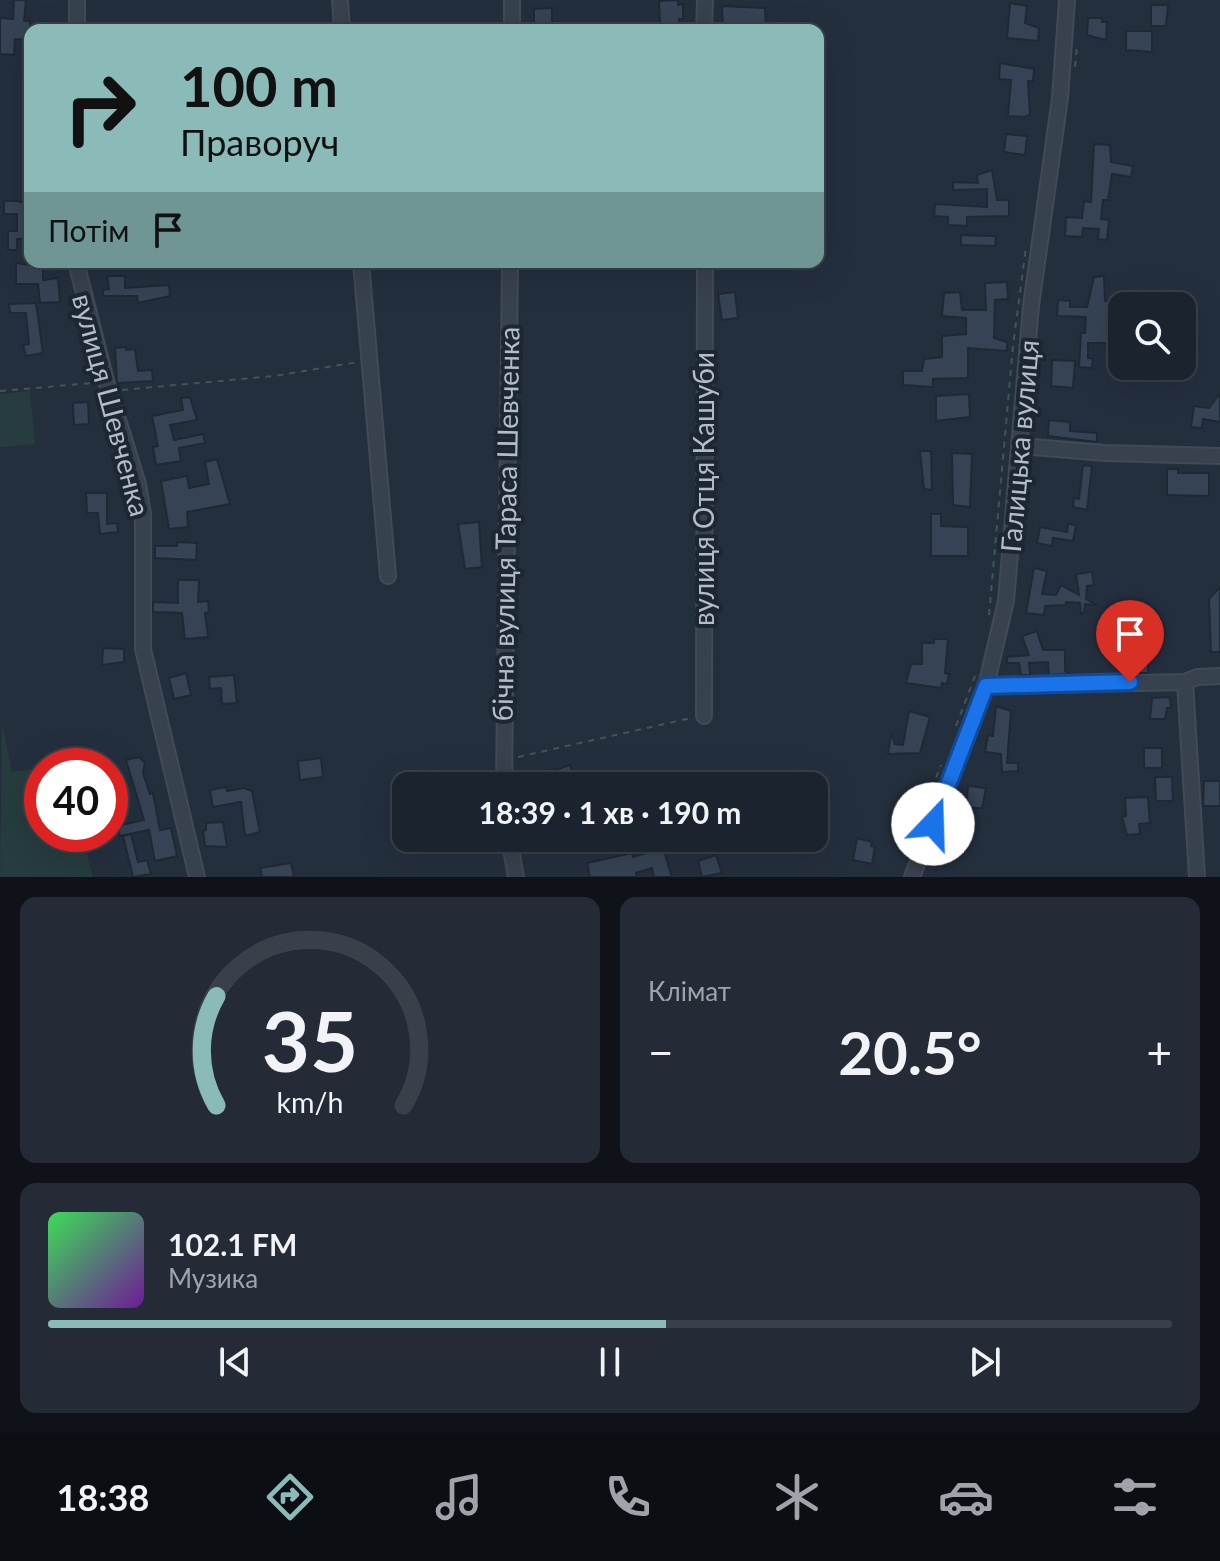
<!DOCTYPE html>
<html lang="uk">
<meta charset="utf-8">
<style>
body{margin:0;font-family:Lato,sans-serif;background:#242b36;color:#f1f3f6;height:100vh;display:flex;flex-direction:column;font-size:30px;white-space:nowrap}
*{box-sizing:border-box;margin:0}
p{font-size:26px;color:#a0a4aa}
.icon{flex:none;width:44px;height:44px;fill:none;stroke:currentColor;stroke-width:2;stroke-linecap:round;stroke-linejoin:round}
.map{position:relative;height:877px;overflow:hidden}
.details{display:flex;flex-direction:column;gap:20px;padding:20px;background:#0f1319;flex:1}
.details>*{flex:none}
.top-card{position:absolute;left:24px;top:24px;width:800px;height:244px;border-radius:16px;box-shadow:0 8px 32px #0002,0 0 0 2px #39404a;background:#8bbbb9;color:#111;overflow:hidden}
.tools{position:absolute;left:1108px;top:292px;display:grid;gap:16px}
.tools a{display:grid;place-items:center;width:88px;height:88px;border-radius:16px;background:#1b232e;box-shadow:0 8px 32px #0002,0 0 0 2px #39404a;font-size:40px}
.speed{position:absolute;left:24px;top:748px;display:flex;gap:16px;font-size:40px;font-weight:700;text-align:center}
.speed>*{display:grid;place-content:center;width:104px;height:104px;border-radius:50%;background:#1b232e;box-shadow:0 8px 32px #0002,0 0 0 2px #39404a;line-height:1}
.speed .limit{border:12px solid #d22;background:#fff;color:#111}
.pin{position:absolute;display:grid;place-items:center;width:68px;height:68px;color:#fff;margin:-82px -34px;border-radius:50% 50% 50% 0;rotate:-45deg;box-shadow:0 0 8px #0007}
.pin .icon{rotate:45deg}
.me{position:absolute;width:88px;margin:-44px;rotate:21deg;stroke-linejoin:round;filter:drop-shadow(0 0 6px #0008)}
.turn{display:flex;align-items:center;gap:28px;height:168px;padding:0 24px;font-size:36px}
.turn .icon{width:104px;height:104px;stroke-width:2.5}
.turn b{display:block;font-size:56px;line-height:68px}
.then{display:flex;align-items:center;height:76px;padding:0 24px;background:#0003;gap:16px;font-size:30px}
.big{font-size:60px;font-weight:700;line-height:1.1}
.details .widget{flex:1;display:flex;flex-direction:column;justify-content:center;gap:12px;min-width:0;padding:0 28px;border-radius:16px;background:#242b36}
.details .dial{align-items:center;gap:0}
.dial svg{height:208px;overflow:visible;fill:none;stroke:#39404a;stroke-width:7;stroke-linecap:round;text-anchor:middle}
.dial text{fill:#f1f3f6;stroke:none}
.song{display:flex;align-items:center;gap:24px}
.cover{width:96px;height:96px;border-radius:12px;background:linear-gradient(135deg,hsl(130 70% 55%),hsl(280 70% 35%))}
.played{height:8px;border-radius:4px;background:linear-gradient(90deg,#8bbbb9 55%,#39404a 55%)}
.keys{display:flex;justify-content:space-around;direction:ltr}
.heat{display:flex;justify-content:space-between;align-items:center;font-size:44px;direction:ltr}
.details .tiles{flex:1;display:grid;gap:20px;grid-template-columns:1fr 1fr}
.widget:last-child{grid-column:span 2}
.trip{position:absolute;left:392px;top:772px;width:436px;height:80px;border-radius:16px;background:#1b232e;box-shadow:0 8px 32px #0002,0 0 0 2px #39404a;font-weight:700;line-height:80px;text-align:center}
.tabs{display:flex;height:128px;justify-content:space-around;align-items:center;background:#0b0e12;color:#a0a4aa}
.tabs .icon{width:56px;height:56px}
.tabs .selected{color:#8bbbb9}
.tabs b{font-size:36px;color:#f1f3f6}
.map>svg:first-child{display:block}
.green{fill:#263c3f}
.building{fill:#364354;stroke:#1f2835;stroke-width:2}
.lines{fill:none;stroke-linecap:round;stroke-linejoin:round}
.minor-casing{stroke:#414a57;stroke-width:18}
.path{stroke:#3f5557;stroke-width:2;stroke-dasharray:6 6;stroke-linecap:butt}
.minor{stroke:#38414e;stroke-width:14}
.route-casing{stroke:#114b97;stroke-width:20}
.route{stroke:#1a73e8;stroke-width:14}
.labels{text-anchor:middle;stroke-width:8;stroke-linejoin:round;paint-order:stroke}
.street-label{font-size:28px;fill:#b4bcc9;stroke:#1d2633}
</style>
<div class="map">
<svg width="1220" height="877" viewBox="0 0 1220 877">
<rect width="100%" height="100%" fill="#242f3e"/>
<!-- green -->
<path class="green" d="M30,391L35,444L0,447V394Z
M2,723L12,772L42,768V834H82L93,877H0Z"/>
<!-- building -->
<path class="building" d="M14,0H26L24,21H30V40L15,39L14,55L0,54V18L13,19Z
M678,0V5L683,4V19H679V23L660,24L659,1Z
M1010,3L1027,6L1025,23L1039,28L1038,41L1007,38Z
M1151,5H1168L1166,26H1151Z
M722,6L765,8L766,28H723Z
M552,8V30H534V9Z
M1088,18H1102V22H1107L1106,40L1087,35Z
M1126,31H1152V52L1126,50Z
M1000,63L1034,69L1033,81H1028L1030,114L1025,117L1008,116L1011,80L999,79Z
M1006,134L1027,136L1025,155L1004,152Z
M1094,144L1110,145L1111,162L1133,166L1131,177L1112,174L1108,200H1103L1101,219L1109,220L1107,240L1098,239L1099,229L1083,228L1082,237L1065,236L1066,217L1082,218L1084,201L1091,202Z
M992,170L997,200H1009V216L967,217V226L948,225V217L934,216L935,204L987,207V189L953,190V182L978,183L977,175Z
M4,201H18L23,203V210H30L29,239H17V250H8V231H17V214H4Z
M961,235L992,236L996,237L995,246L961,245Z
M16,263L43,267V280L58,278L60,302L40,303L38,284H16Z
M107,276H125V288L169,285L170,296L138,303L137,296H103V290L109,289Z
M1104,276L1105,301H1110V343H1088V358L1093,359L1092,368L1079,367L1081,333H1085L1086,317L1057,316L1058,300L1070,301V307H1087L1094,277Z
M1007,282L1008,299L995,300L994,338L1007,342V351L968,348V378L933,379V387L903,385V371H922L924,359L942,357V336L966,334V318L942,316L944,293L960,292L962,310H986L985,283Z
M735,292L738,318L722,320L718,294Z
M36,303L43,353L26,356L23,345L29,344L26,313H10L9,304Z
M126,347V350L135,349L138,371L152,370L153,381L117,383L115,348Z
M1052,360L1075,361L1073,388L1051,386Z
M1220,393V422L1203,419L1202,428L1191,427L1194,406L1209,408Z
M969,394L970,417L936,421V396Z
M190,397L197,420L170,425L174,440L203,434L205,443L179,448L181,461L156,465L153,447L158,446L152,416L183,410L181,398Z
M88,402L89,424L74,425L73,403Z
M1049,420L1070,422V431L1097,433V442L1048,436Z
M920,451H931L932,490L924,489Z
M952,453L972,454L970,507L953,505Z
M217,459L230,504L187,512L188,527L169,529L161,481L187,476L189,488L209,484L205,462Z
M1083,465L1092,466L1087,510L1073,507L1074,498L1079,499Z
M1167,469H1178V473H1209V496L1167,495Z
M86,493H107V524L117,523L118,532L100,534L98,513H87Z
M931,514H941V526L968,527V556H931Z
M479,522L482,567L465,569L458,524Z
M1068,524L1076,525L1073,541L1053,538L1052,546L1037,543L1040,527L1067,532Z
M177,542L197,543L196,560L155,558V546H177Z
M1034,568L1047,571L1042,594L1056,595L1061,585L1079,595L1076,574L1092,572L1094,585L1087,586L1086,599L1097,605L1085,604L1084,613L1081,614L1080,603L1066,602V605L1045,606L1044,615L1026,613Z
M178,580H199L198,602L208,601L209,612L205,613L208,637L185,639L182,613L153,612V602L178,603Z
M1220,587V652H1211L1209,599Z
M1037,631L1043,650H1065V671L1070,674L1049,675L1048,662L1029,663L1030,675H1021L1019,663H1007V657L1029,655L1022,636Z
M934,639H948L945,673L949,674L947,684L942,683L941,688L906,683L911,664H922V643H934Z
M103,648L124,649V662L102,665Z
M1148,656V673H1128L1126,658Z
M186,673L191,695L174,699L169,678Z
M234,675L237,703L222,704L221,688L210,689L209,677Z
M1167,697L1170,698L1171,708H1167L1165,719H1150L1152,698Z
M996,706L1011,711L1007,763H1018V771L1002,772L1001,754L985,752L988,735L993,736Z
M909,711L930,717L920,753L888,754L891,733L895,744L903,745Z
M1144,748H1162V768H1144Z
M139,757L145,763L143,773L150,794L153,793L160,830L171,828L177,856L155,861L149,830L120,836L117,826L144,820L126,760Z
M321,758L323,777L300,780L298,761Z
M570,765L577,785L555,786L552,771Z
M1155,777H1172L1173,801H1156Z
M1204,781H1220V806H1203Z
M968,786L986,788L982,808H966Z
M226,787L227,791L244,788L252,791L260,832L245,836L241,802L213,807L210,790Z
M1148,797L1150,823L1139,824L1140,834L1127,835L1122,817L1126,816L1125,798Z
M223,822L227,847L205,846L203,831L206,830V823Z
M131,834L138,862L147,860L151,874L133,877L123,836Z
M857,838L872,842L871,846L875,847L872,864L853,860Z
M663,848L672,877H654L652,868L636,873L637,877H590L587,863L632,853L633,857Z
M716,855L722,873L702,877L698,861Z
M291,863L294,877H262L260,868Z"/>
<g class="lines">
<defs>
<path id="minor" d="M77,0V30
M340,0L342,30
M512,30V0
M704,30L705,0
M76,262L106,381L138,484L143,514V649L197,877
M361,262L388,576
M1021,446L1105,453L1220,456
M1185,682L1197,677L1220,676
M986,686L1185,682L1197,877
M704,716L705,262
M504,786L510,262
M509,838L516,877
M912,877L986,686L1006,601L1031,306L1060,98L1067,0"/>
</defs>
<!-- minor casing -->
<use href="#minor" class="minor-casing"/>
<!-- path -->
<path class="path" d="M1075,67L1077,46
M122,390L274,376L358,362
M0,391L93,383
M989,615L1013,346L1026,247
M956,726L975,676
M518,757L691,718
M910,845L941,765"/>
<!-- minor -->
<use href="#minor" class="minor"/>
</g>
<g class="lines">
<defs>
<path id="route" d="M933,824L986,686L1130,682"/>
</defs>
<!-- route casing -->
<use href="#route" class="route-casing"/>
<!-- route -->
<use href="#route" class="route"/>
</g>
<g class="labels">
<!-- street labels -->
<g class="street-label">
<text transform="translate(111 405) rotate(75)" y="10">вулиця Шевченка</text>
<text transform="translate(1020 446) rotate(-85)" y="10">Галицька вулиця</text>
<text transform="translate(704 489) rotate(-90)" y="10">вулиця Отця Кашуби</text>
<text transform="translate(506 524) rotate(-89)" y="10">бічна вулиця Тараса Шевченка</text>
</g>
</g>
</svg>
<div class="tools">
<a><svg class="icon" aria-label="search" viewBox="0 0 24 24"><circle cx="10" cy="10" r="6"/><path d="M15 15l6 6"/></svg></a>
</div>
<div class="speed"><div class="limit">40</div></div>
<div class="pin" style="left:1130px;top:682px;background:#d93025"><svg class="icon" aria-label="arrive" viewBox="0 0 24 24"><path d="M6 21V4h12l-3 4 3 4H6"/></svg></div>
<svg class="me" style="left:933px;top:824px" viewBox="-20 -20 40 40"><circle r="19" fill="#fff"/><path d="M0-13L10 11 0 6-10 11z" fill="#1a73e8"/></svg>
<div class="trip">18:39 · 1 хв · 190 m</div>
<div class="top-card">
<div class="turn"><svg class="icon" aria-label="right" viewBox="0 0 24 24"><path d="M7 20v-9h11M14 6l5 5-5 5"/></svg><div><b>100 m</b>Праворуч</div></div>
<div class="then">Потім<svg class="icon" aria-label="arrive" viewBox="0 0 24 24"><path d="M6 21V4h12l-3 4 3 4H6"/></svg></div>
</div>
</div>
<section class="details">
<div class="tiles">
<div class="widget dial"><svg viewBox="0 0 100 80">
<path d="M14 69A42 42 0 1 1 86 69"/>
<path d="M14 69A42 42 0 0 1 14 27" stroke="#8bbbb9"/>
<text x="50" y="56" font-size="32" font-weight="700">35</text>
<text x="50" y="72" font-size="11">km/h</text>
</svg></div>
<div class="widget"><p>Клімат</p>
<div class="heat"><a>−</a><b class="big">20.5°</b><a>+</a></div>
</div>
<div class="widget">
<div class="song"><i class="cover"></i><div><b>102.1 FM</b><p>Музика</p></div></div>
<div class="played"></div>
<div class="keys"><svg class="icon" aria-label="previous" viewBox="0 0 24 24"><path d="M18 5L8 12l10 7zM5 5v14"/></svg><svg class="icon" aria-label="pause" viewBox="0 0 24 24"><path d="M8 5v14M16 5v14"/></svg><svg class="icon" aria-label="next" viewBox="0 0 24 24"><path d="M6 5l10 7-10 7zM19 5v14"/></svg></div>
</div>
</div>
</section>
<nav class="tabs">
<b>18:38</b>
<svg class="icon selected" aria-label="directions" viewBox="0 0 24 24"><path d="M12 3l9 9-9 9-9-9zM9 14v-3h6M13 9l2 2-2 2"/></svg>
<svg class="icon" aria-label="music" viewBox="0 0 24 24"><path d="M9 18V5l10-2v13"/><circle cx="6" cy="18" r="3"/><circle cx="16" cy="16" r="3"/></svg>
<svg class="icon" aria-label="phone" viewBox="0 0 24 24"><path d="M5 4h4l2 5-3 2q2 4 5 5l2-3 5 2v4C11 20 4 13 5 4z"/></svg>
<svg class="icon" aria-label="climate" viewBox="0 0 24 24"><path d="M12 3v18M4 7l16 10M4 17L20 7"/></svg>
<svg class="icon" aria-label="car" viewBox="0 0 24 24"><path d="M5 17H2v-5l4-1 3-4h7l3 4 3 1v5h-3M9 17h6M6 11h13"/><circle cx="7" cy="17" r="2"/><circle cx="17" cy="17" r="2"/></svg>
<svg class="icon" aria-label="filters" viewBox="0 0 24 24"><path d="M4 7h16M4 17h16"/><circle cx="9" cy="7" r="2"/><circle cx="15" cy="17" r="2"/></svg>
</nav>
